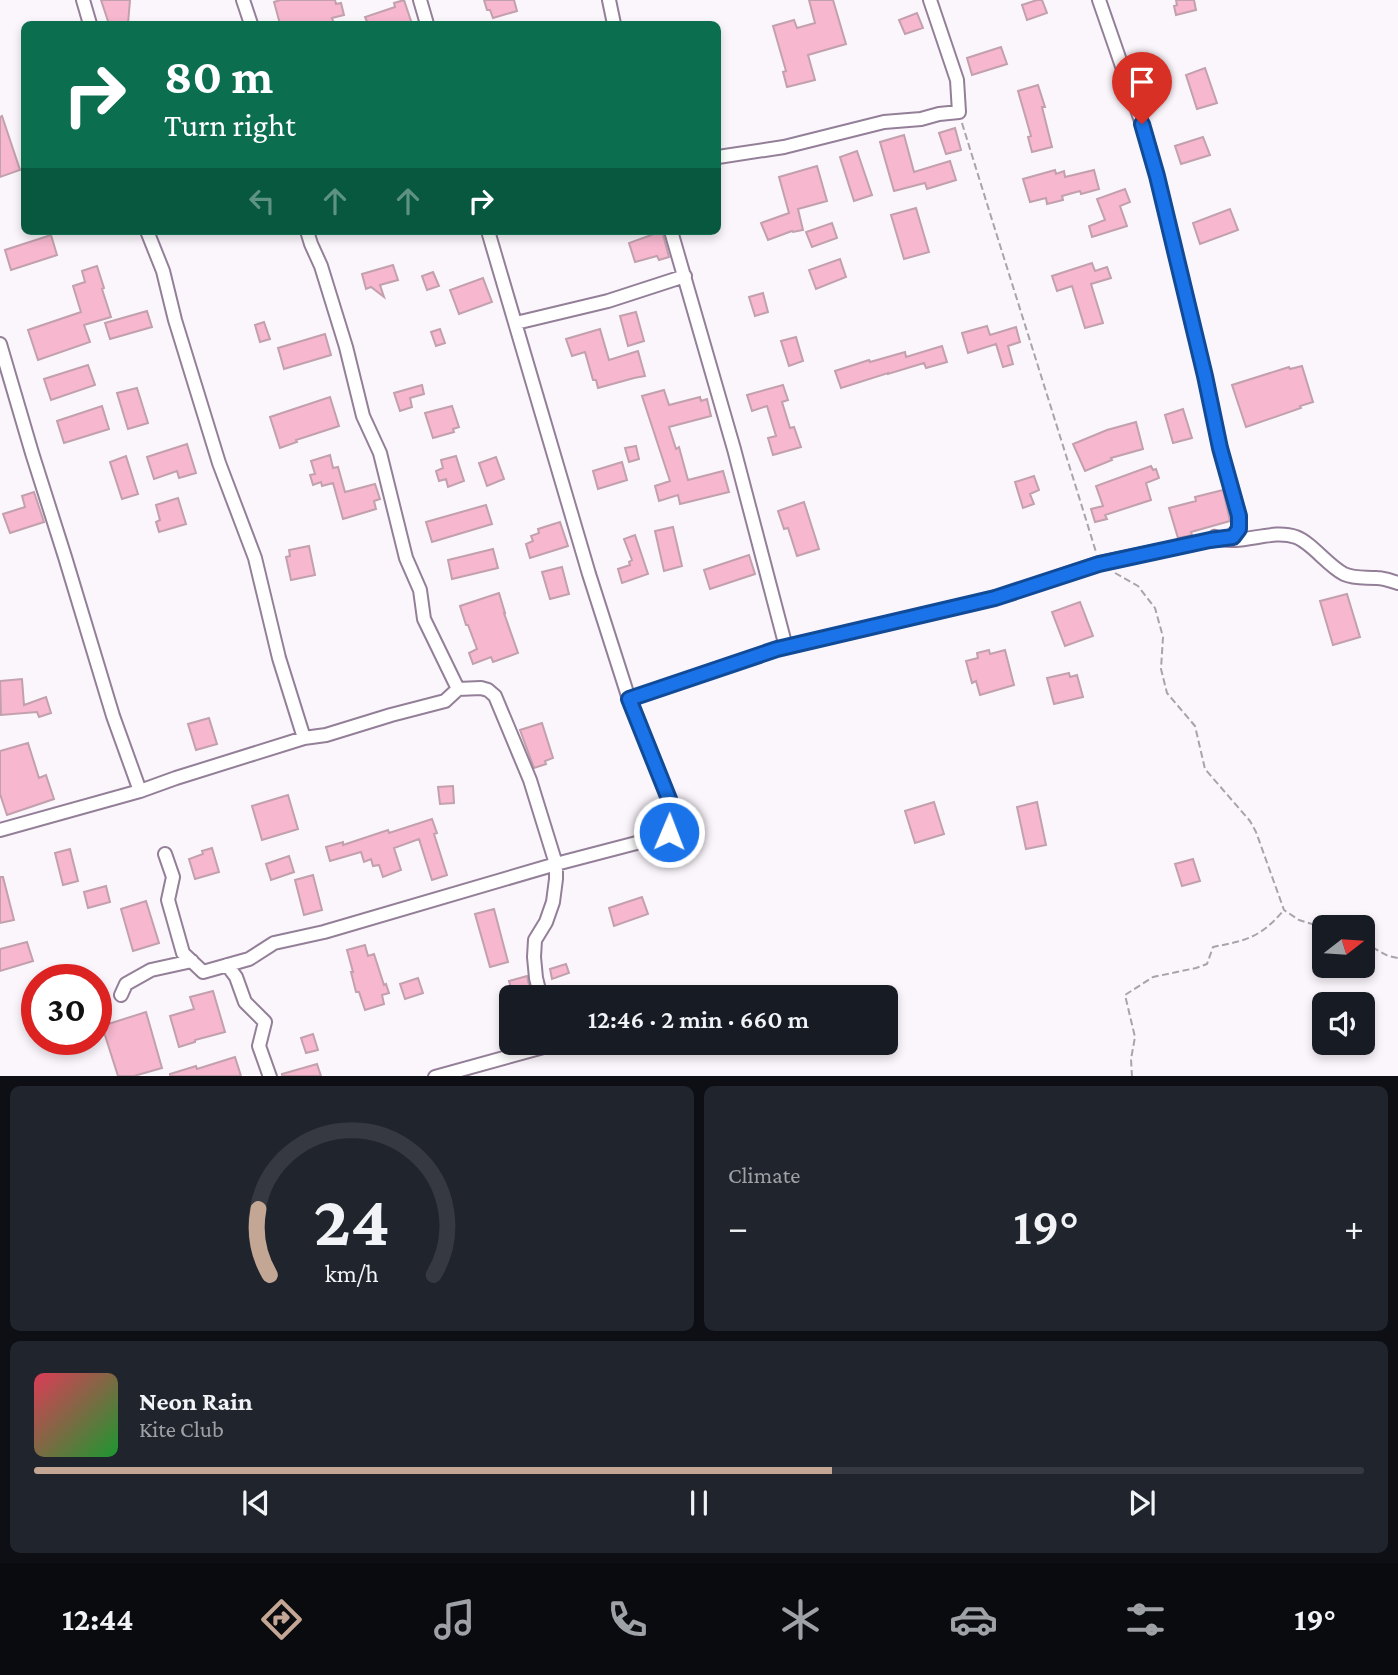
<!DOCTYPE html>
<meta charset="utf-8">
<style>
body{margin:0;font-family:"Crimson Pro",serif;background:#20242c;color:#f1f3f6;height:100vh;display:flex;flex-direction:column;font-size:26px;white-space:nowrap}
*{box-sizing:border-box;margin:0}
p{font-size:23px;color:#9ea1a6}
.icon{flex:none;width:38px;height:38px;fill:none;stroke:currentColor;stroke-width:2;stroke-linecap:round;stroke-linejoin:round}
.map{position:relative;height:1076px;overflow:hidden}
.details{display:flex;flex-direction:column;gap:10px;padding:10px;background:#0d0f14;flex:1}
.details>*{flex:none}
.hud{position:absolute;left:21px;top:21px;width:700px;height:214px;border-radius:10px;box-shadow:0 4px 10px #0003;background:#0b6e4f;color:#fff;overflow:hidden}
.needle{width:46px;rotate:73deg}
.fabs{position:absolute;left:1312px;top:915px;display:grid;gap:14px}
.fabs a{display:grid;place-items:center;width:63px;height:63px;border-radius:10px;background:#171b24;box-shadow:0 4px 10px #0003;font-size:35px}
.speed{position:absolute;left:21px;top:964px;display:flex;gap:14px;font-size:35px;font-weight:700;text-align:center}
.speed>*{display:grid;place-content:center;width:91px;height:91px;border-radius:50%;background:#171b24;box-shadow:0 4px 10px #0003;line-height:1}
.speed .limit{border:10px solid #d22;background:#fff;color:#111}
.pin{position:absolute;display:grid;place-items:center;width:60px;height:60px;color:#fff;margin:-72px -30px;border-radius:50% 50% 50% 0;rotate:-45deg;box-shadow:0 0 7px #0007}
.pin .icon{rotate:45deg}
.me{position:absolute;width:77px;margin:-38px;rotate:1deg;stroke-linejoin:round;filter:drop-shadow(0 0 5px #0008)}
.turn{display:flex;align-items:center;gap:24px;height:147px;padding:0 28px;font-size:32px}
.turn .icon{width:91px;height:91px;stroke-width:2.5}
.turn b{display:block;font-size:49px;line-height:60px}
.lanes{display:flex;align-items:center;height:66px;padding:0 28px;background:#0003;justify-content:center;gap:35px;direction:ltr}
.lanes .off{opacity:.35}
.big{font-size:52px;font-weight:600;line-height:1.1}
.details .widget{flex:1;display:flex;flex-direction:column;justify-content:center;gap:10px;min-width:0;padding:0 24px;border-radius:10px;background:#20242c}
.details .dial{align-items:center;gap:0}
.dial svg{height:182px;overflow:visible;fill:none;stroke:#363941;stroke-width:7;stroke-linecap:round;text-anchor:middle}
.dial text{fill:#f1f3f6;stroke:none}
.song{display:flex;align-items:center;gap:21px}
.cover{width:84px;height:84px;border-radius:10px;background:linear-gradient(135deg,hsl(350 70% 55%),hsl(130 70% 35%))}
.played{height:7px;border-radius:4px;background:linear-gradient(90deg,#c4a695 60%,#363941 60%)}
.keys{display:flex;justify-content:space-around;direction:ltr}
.heat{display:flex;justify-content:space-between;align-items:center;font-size:38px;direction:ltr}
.details .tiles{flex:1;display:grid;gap:10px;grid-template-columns:1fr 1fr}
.widget:last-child{grid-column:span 2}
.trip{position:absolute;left:499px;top:985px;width:399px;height:70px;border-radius:10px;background:#171b24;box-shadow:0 4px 10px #0003;font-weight:600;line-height:70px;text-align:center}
.menu{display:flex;height:112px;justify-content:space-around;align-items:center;background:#090b0e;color:#9ea1a6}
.menu .icon{width:49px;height:49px}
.menu .current{color:#c4a695}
.menu b{font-size:32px;color:#f1f3f6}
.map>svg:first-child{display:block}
.building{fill:#f6b7cf;stroke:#c2a0ac;stroke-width:2}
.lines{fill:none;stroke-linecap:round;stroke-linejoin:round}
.minor-casing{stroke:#947f98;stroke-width:16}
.path{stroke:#a9a3ab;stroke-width:2;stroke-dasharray:7 3.5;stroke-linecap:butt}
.minor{stroke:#fff;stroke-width:12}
.route-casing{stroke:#114b97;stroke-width:18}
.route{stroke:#1a73e8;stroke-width:12}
</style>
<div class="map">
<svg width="1398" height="1077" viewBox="0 0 1398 1077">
<rect width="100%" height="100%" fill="#fbf6fc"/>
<!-- building -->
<path class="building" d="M101,0H130L128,24H109Z
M280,0H335L336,4L341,3L344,15L332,18L334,24H280L274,2Z
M404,0L412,24H368L365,17L395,7L394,3Z
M484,0H514L517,11L493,18L490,10H487Z
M809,0H833L846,44L808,55L815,80L787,87L783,72L786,71L773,26L794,20L797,28L815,23Z
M1037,0H1042L1047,13L1027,20L1022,5Z
M1176,0H1194L1196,10L1176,15L1174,6L1177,5Z
M917,13L923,28L905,34L899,20Z
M1001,47L1007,64L972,75L967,58Z
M1205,68L1217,103L1197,109L1186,75Z
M1038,85L1045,107H1042L1052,147L1032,152L1028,137L1031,136L1018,91Z
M2,116L20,170L0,177V117Z
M955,128L961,150L946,154L939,133Z
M904,135L914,172L950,161L956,180L927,189L925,183L894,191L880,142Z
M1203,137L1210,155L1181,164L1175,146Z
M857,151L872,195L854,201L840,157Z
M817,166L827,201L798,209L803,230L793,232L792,231L768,240L761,223L789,213L779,177Z
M1055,170L1056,174L1064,171L1065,177L1094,170L1099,189L1081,194L1080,191L1062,196L1063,200L1047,204L1046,198L1030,202L1023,179Z
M1125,189L1130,202L1120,206L1127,226L1092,237L1089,226L1105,220L1097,199Z
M916,208L929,252L904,259L891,215Z
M1230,209L1238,230L1200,244L1193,223Z
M832,223L837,238L812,247L806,232Z
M662,231L669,257L659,260L657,256L635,262L629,243Z
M51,235L57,255L11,270L5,250Z
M840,259L846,277L816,289L809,270Z
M1092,263L1095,271L1107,267L1111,278L1091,284L1103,323L1085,328L1072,286L1057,291L1052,276Z
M393,265L398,280L380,285L384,297L371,287L366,289L362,274Z
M97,266L104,288L102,289L111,317L84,325L90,342L38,360L28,330L81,312L73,286L85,282L82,271Z
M433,272L439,286L427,290L422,276Z
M483,278L492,302L459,314L450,290Z
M763,293L768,312L755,316L749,297Z
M147,311L152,327L110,339L105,323Z
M636,312L644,341L628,346L620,316Z
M264,322L270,339L260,342L255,325Z
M987,326L990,335L1016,327L1020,342L1008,346L1013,364L1003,367L996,344L968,353L962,333Z
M440,329L445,343L436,346L431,332Z
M600,329L609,360L638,351L645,376L634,378L598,388L596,380H593L585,352L572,356L566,339Z
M325,334L331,355L284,369L278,348Z
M796,337L803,361L789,366L781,341Z
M942,346L947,362L926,368L924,363L888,374V373L841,388L835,371L869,360L870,362L905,352L906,357Z
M88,365L95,385L51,400L44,379Z
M1302,366L1313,402L1300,406L1301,408L1246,427L1232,385L1289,367L1290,369Z
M422,385L424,394L410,398L412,407L400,411L394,393Z
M783,385L788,400L782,402L790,428L794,427L801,447L773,455L768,438L776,436L767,406L752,411L747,395Z
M137,388L148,423L128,429L117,393Z
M664,390L669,405L700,397L701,401L707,399L711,416L669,427L676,449L679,447L688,480L723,471L729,492L680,504L678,495L659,501L655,486L670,481L642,396Z
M330,397L339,426L296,440L297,442L280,448L270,417Z
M102,406L109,429L64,443L57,421Z
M452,406L459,427L453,429L454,432L433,438L425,413Z
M1183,409L1192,438L1173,443L1165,415Z
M1136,422L1143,449L1111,458L1112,460L1085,471L1073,444L1107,430Z
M187,444L196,473L179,478L177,471L154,479L147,457Z
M636,446L639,459L629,462L625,448Z
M330,455L333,468L338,467L345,492L375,484L380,499L374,501L376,509L343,519L333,483L322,486L321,482L313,485L310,475L315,474L311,461Z
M126,456L138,494L122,499L110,462Z
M456,456L464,481L448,487L446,479L439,481L436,471L443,468L441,460Z
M496,457L504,479L487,486L479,463Z
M622,462L627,480L598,489L593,471Z
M1151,466L1153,470L1156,469L1159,478L1146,483L1151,500L1105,515L1107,519L1095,522L1091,509L1103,506L1096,486Z
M1034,476L1039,490L1030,494L1034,504L1023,508L1015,482Z
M1223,490L1230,521L1191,532L1192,535L1178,538L1169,508L1196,501L1195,497Z
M34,492L44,522L10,533L3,514L25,507L22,496Z
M178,498L186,524L159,532L156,522L160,520L156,505Z
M804,502L819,549L797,556L788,528L784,529L778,511Z
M486,505L492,524L432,542L426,522Z
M560,522L568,546L530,558L526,544L533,541L531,536L539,533L538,529Z
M673,527L682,566L664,571L655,531Z
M635,535L648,574L622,583L618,569L630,565L629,562L632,560L624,539Z
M309,546L315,575L291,580L286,557L290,556L289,550Z
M493,549L498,568L452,579L448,560Z
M749,555L755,574L710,589L704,570Z
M562,567L569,594L550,599L542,572Z
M499,593L505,613H504L518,653L493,662L491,657L473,664L469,653L477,649L468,625H466L460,606Z
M1347,594L1360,637L1333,645L1320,601Z
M1080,602L1093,636L1065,646L1052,612Z
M989,650L990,654L1005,650L1014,685L980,695L976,681L972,683L966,661L978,658L977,653Z
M1069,673L1070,677L1077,675L1083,697L1054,704L1047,678Z
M22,679L24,705L46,697L51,713L39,717L37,712L1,715L0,681Z
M209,718L217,744L196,750L188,724Z
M542,723L553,758L545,761L546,764L534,768L520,730Z
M28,743L39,778L46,775L54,799L7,815L0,794V751Z
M453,786L454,803L440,804L438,787Z
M288,795L298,829L262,840L252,806Z
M934,802L944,834L915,843L905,811Z
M1037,802L1046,845L1026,849L1017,807Z
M432,819L437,833L434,834L447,875L432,880L419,839L394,848L401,870L383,877L379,865L373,866L371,859L364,862L361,852L330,861L326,847L343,842V845L388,830L389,833Z
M212,848L219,872L195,879L189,859L203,854L202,851Z
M70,849L78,881L63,885L55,853Z
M289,856L294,872L271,880L266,864Z
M1193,859L1200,881L1182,886L1175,864Z
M313,875L322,910L304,915L295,880Z
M0,877H3L14,920L0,923Z
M106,886L110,902L88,908L84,892Z
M642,897L648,914L614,926L609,908Z
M146,901L159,943L133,951L121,909Z
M494,909L508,962L490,967L475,914Z
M27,942L33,961L0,971V949Z
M365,945L368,956L374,954L384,985L386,984L389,993L382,995L384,1004L365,1010L359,992H356L351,972H353L347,950Z
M566,964L569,973L552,979L550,969Z
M527,976L532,998H514L509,981Z
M418,978L423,993L405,999L400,984Z
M213,991L225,1032L195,1040V1042L179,1047L170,1016L194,1009L190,997Z
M146,1012L162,1068L134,1076H118L102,1026Z
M313,1034L318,1050L306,1053L301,1038Z
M235,1057L241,1076H170V1074L196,1066L197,1069Z
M317,1064L321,1076H282V1074Z"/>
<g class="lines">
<defs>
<path id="minor" d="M83,0L90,24
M243,0L251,24
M420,0L427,24
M609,0L614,24
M1099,0L1142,124L1157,176L1205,376L1220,448L1239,516V529L1233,537L1228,538
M718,157L784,147L884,122L921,119L939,114L959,112L957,80L930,0
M147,231L163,271L175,320L219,463L255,558L279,658L304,738
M307,231L311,244L321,266L346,347L363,416L380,453L406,558L420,590L424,619L458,689
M671,231L734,449L786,647
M516,323L608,301L685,276
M0,344L32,453L65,557L113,716L140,791
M629,699L777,649L995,598L1099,563L1210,540H1219L1215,537C1240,547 1270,528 1296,537C1312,543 1327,565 1344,574C1355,579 1365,577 1377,578C1384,578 1391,581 1398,583
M0,830L140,791L176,778L304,738L326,735L391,715L445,701L458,689L481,688L488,690L495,696L530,780L556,864V879L553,902L546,922L535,940L534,957L536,978L541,998
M165,854L173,877L168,900L183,953L203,972L249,959L274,943L324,932L556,864L648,840L663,835L674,826V816L669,799L629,699L589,574L488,231
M227,965L236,977L245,1002L265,1022L259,1046L270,1077
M121,995L126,984L151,970L192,961
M435,1077L547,1046L553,1043"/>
</defs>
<!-- minor casing -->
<use href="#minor" class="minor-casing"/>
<!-- path -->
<path class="path" d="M962,123C1006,266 1052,409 1096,552
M1115,573L1138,586L1155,608L1163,637L1161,669L1167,693L1195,726L1205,769L1250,821L1256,832L1284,910L1299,920L1325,928
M1363,942L1388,956L1398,958
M1132,1077L1131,1059L1135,1037L1125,995L1153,977L1196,968L1207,964L1213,947C1247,940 1260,938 1284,910"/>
<!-- minor -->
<use href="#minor" class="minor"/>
</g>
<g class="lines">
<defs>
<path id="route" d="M669,832C678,821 673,811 669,799L629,699L777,649L995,598L1099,564L1210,540L1233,537L1239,529V516L1220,448L1205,376L1157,176L1142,124"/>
</defs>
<!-- route casing -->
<use href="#route" class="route-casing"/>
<!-- route -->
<use href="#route" class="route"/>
</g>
</svg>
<div class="fabs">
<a><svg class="needle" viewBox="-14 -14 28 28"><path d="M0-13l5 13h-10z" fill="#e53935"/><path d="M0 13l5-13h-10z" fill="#9ea1a6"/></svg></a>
<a><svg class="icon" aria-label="sound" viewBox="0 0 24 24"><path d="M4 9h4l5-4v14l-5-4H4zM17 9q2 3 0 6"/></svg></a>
</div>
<div class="speed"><div class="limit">30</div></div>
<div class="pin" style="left:1142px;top:124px;background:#d93025"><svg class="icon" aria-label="arrive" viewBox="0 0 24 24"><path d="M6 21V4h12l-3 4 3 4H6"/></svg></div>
<svg class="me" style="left:669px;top:832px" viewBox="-20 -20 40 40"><circle r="17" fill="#1a73e8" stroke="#fff" stroke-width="3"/><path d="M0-11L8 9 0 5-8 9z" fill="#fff"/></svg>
<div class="trip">12:46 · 2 min · 660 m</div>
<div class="hud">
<div class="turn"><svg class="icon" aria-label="right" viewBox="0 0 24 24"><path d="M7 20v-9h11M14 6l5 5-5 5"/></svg><div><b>80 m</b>Turn right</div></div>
<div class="lanes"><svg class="icon off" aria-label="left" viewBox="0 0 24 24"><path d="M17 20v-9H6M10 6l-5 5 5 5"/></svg><svg class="icon off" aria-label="ahead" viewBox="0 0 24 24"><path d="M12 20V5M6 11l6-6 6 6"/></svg><svg class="icon off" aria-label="ahead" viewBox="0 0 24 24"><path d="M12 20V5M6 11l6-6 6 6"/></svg><svg class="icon" aria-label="right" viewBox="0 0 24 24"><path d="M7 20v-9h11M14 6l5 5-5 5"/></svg></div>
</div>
</div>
<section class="details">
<div class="tiles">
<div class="widget dial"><svg viewBox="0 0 100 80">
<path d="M14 69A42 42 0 1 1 86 69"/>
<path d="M14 69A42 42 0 0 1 9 40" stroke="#c4a695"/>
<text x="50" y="56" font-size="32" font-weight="700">24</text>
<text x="50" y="72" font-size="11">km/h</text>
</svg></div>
<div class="widget"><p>Climate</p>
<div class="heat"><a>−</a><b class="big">19°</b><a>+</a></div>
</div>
<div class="widget">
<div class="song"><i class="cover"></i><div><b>Neon Rain</b><p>Kite Club</p></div></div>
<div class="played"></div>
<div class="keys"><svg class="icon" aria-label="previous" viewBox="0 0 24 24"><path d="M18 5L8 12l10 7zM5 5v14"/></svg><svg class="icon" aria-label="pause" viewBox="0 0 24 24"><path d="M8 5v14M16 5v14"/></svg><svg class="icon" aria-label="next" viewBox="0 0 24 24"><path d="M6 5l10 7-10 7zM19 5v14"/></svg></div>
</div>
</div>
</section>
<nav class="menu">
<b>12:44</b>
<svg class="icon current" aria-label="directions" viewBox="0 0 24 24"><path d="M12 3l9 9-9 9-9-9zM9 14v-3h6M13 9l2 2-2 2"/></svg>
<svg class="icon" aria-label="music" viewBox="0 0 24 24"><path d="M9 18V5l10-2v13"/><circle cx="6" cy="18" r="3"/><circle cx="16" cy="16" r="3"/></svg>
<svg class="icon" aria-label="phone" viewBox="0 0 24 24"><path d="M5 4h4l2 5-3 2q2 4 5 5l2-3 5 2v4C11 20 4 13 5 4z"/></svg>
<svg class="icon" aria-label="climate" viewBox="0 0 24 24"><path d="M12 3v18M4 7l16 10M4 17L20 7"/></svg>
<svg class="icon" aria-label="car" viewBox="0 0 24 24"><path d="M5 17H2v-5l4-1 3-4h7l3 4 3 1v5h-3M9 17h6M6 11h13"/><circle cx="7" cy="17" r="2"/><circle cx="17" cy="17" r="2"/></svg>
<svg class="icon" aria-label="filters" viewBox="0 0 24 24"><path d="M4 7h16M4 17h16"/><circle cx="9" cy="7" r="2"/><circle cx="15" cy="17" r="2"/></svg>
<b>19°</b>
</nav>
